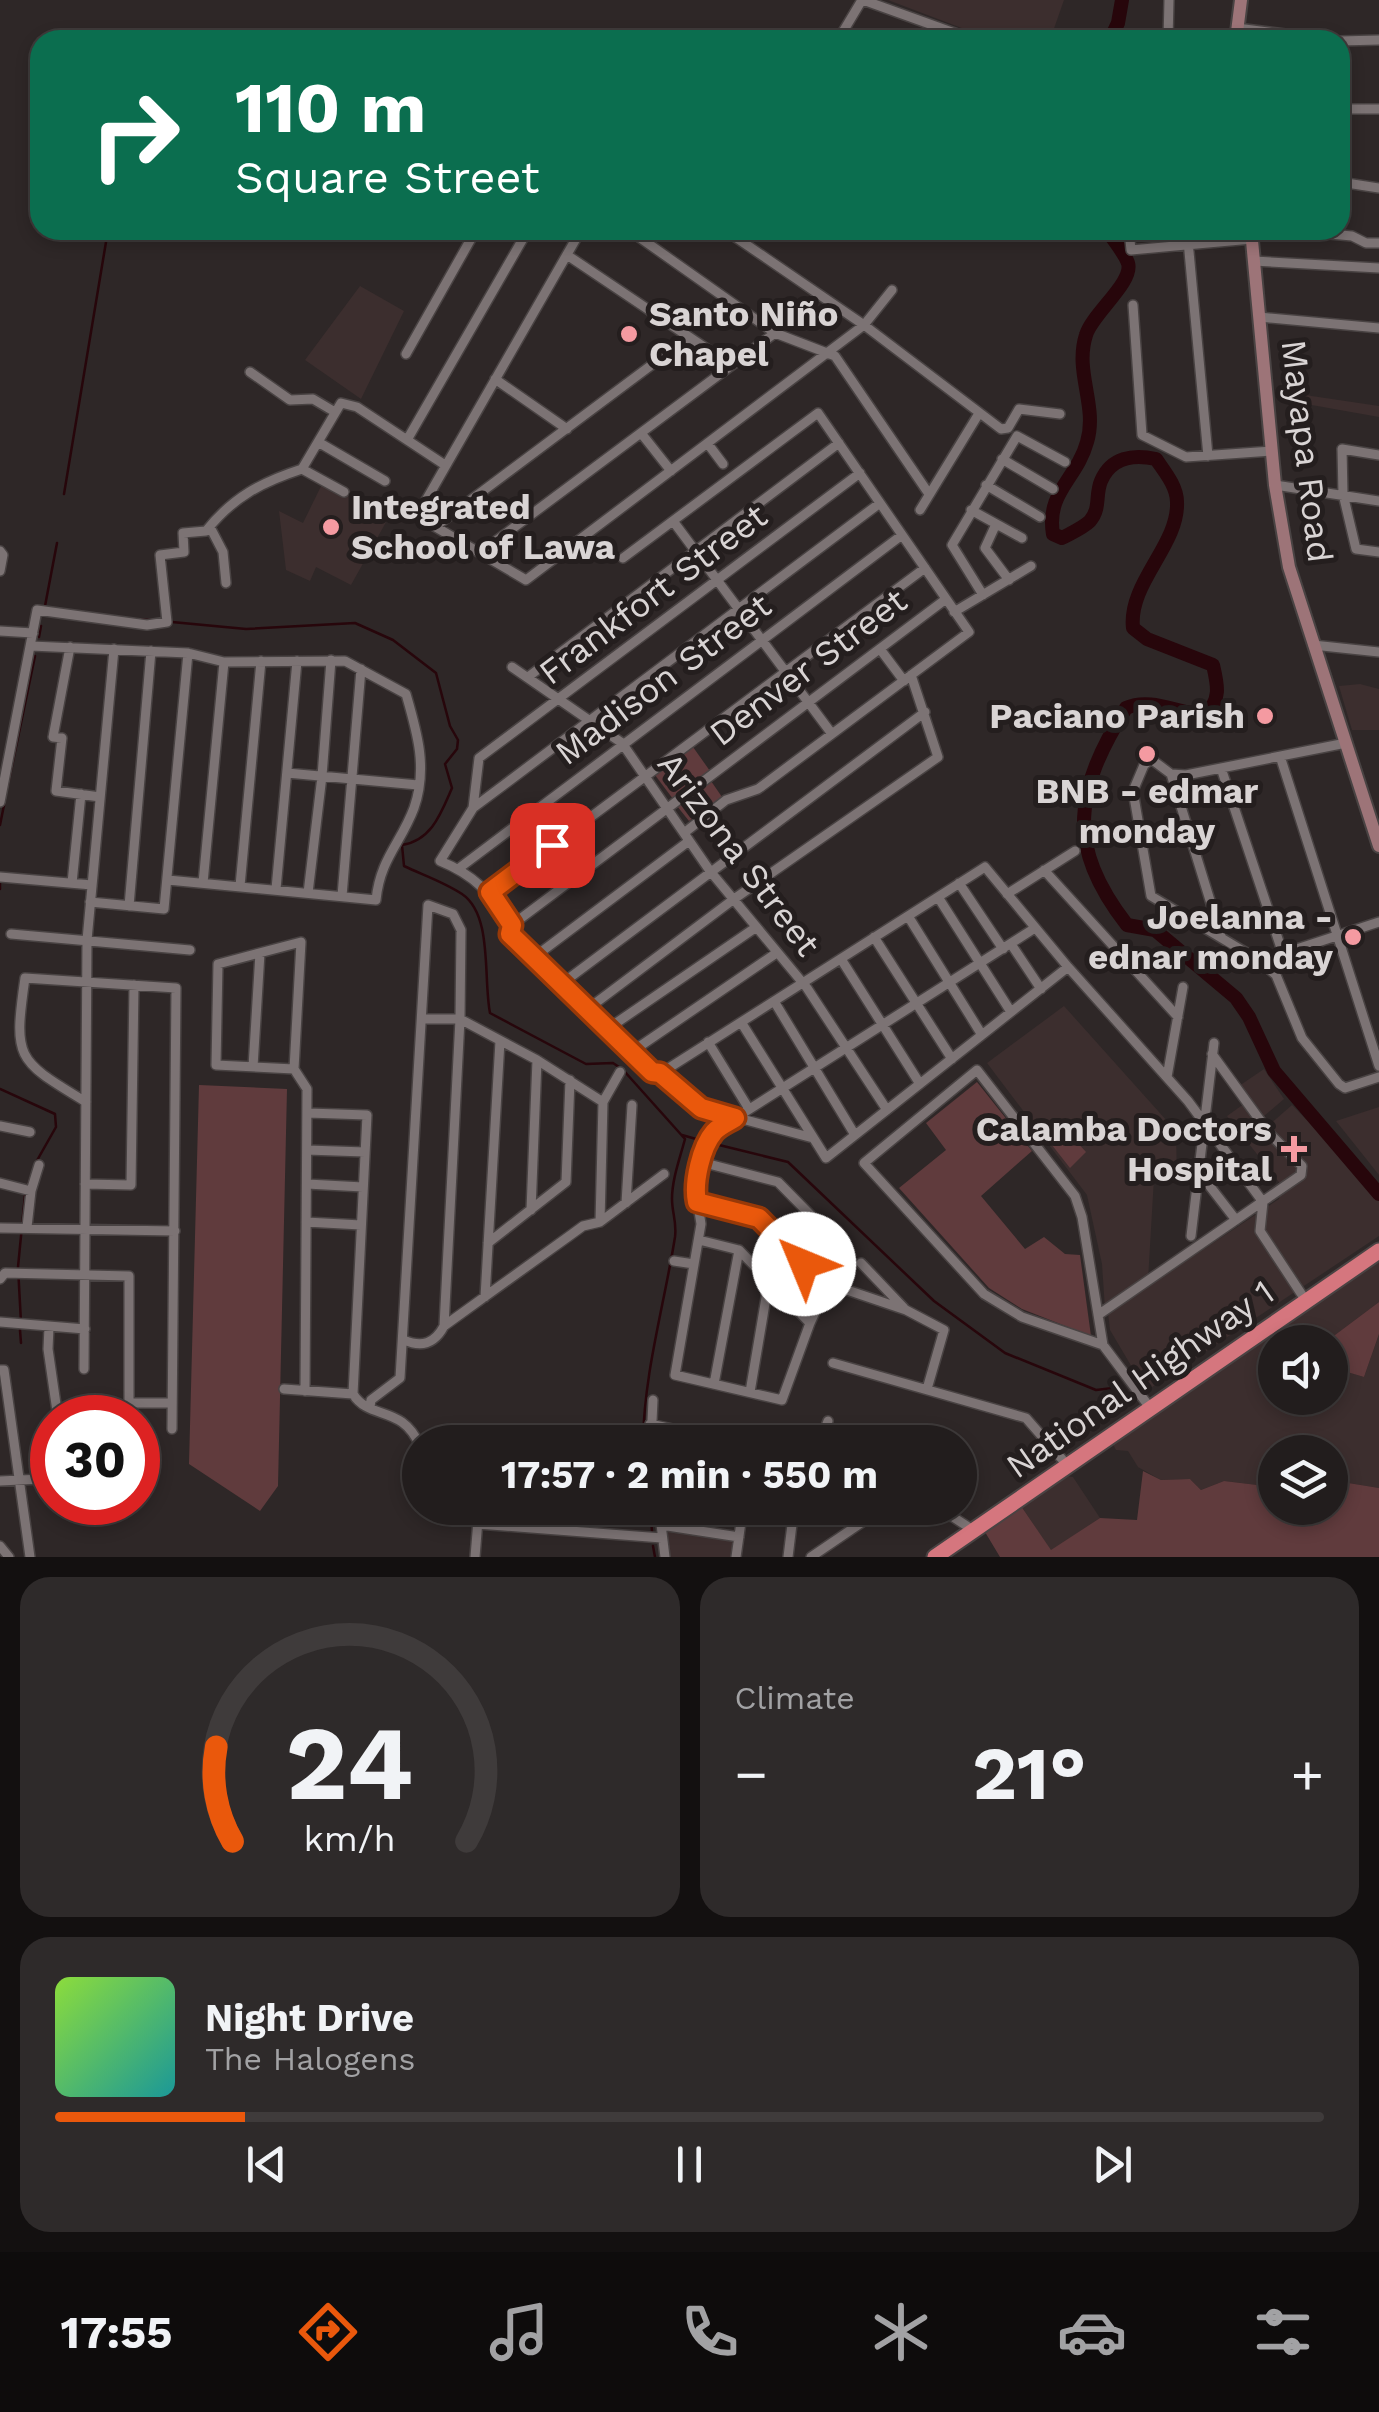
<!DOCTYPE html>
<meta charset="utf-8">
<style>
body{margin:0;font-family:"Work Sans",sans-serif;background:#2e2a2a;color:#f1f3f6;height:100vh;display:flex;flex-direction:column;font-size:38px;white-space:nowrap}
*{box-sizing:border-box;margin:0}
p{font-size:32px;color:#a2a2a4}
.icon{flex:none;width:55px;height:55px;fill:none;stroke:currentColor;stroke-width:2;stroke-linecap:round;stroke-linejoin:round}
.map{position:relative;height:1557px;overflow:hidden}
.drawer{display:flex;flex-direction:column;gap:20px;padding:20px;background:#131010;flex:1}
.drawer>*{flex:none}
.top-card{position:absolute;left:30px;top:30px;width:1320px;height:210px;border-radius:30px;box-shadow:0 5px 15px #0003,0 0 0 2px #3f3b3b;background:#0b6e4f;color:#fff;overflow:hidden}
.tools{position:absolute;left:1258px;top:1325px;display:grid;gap:20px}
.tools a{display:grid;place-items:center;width:90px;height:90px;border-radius:50%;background:#221d1d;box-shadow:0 5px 15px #0003,0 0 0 2px #3f3b3b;font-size:50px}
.speed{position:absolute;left:30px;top:1395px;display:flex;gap:20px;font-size:50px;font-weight:700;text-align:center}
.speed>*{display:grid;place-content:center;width:130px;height:130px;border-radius:50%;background:#221d1d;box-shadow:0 5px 15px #0003,0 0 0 2px #3f3b3b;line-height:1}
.speed .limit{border:15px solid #d22;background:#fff;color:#111}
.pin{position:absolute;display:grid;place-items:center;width:85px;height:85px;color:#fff;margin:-42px;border-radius:20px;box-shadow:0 5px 15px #0006}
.me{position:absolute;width:110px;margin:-55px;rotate:315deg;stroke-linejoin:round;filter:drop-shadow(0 0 8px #0008)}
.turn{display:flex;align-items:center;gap:35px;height:210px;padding:0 40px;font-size:45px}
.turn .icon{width:130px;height:130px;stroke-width:2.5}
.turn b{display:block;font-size:70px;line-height:85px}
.big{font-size:75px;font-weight:700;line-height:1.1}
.drawer .tile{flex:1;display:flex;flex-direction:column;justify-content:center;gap:15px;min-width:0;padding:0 35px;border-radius:30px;background:#2e2a2a}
.drawer .dial{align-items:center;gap:0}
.dial svg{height:260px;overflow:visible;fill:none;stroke:#3f3b3b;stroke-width:7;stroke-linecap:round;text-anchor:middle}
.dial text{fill:#f1f3f6;stroke:none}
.song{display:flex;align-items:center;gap:30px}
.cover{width:120px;height:120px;border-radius:15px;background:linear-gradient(135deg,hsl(90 70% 55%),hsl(180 70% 35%))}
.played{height:10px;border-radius:5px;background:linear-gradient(90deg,#ea580c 15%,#3f3b3b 15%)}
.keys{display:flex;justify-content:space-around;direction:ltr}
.heat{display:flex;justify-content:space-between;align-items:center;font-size:55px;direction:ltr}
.drawer .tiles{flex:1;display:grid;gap:20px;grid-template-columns:1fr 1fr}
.tile:last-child{grid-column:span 2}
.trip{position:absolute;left:402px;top:1425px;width:575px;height:100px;border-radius:50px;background:#221d1d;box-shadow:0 5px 15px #0003,0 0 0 2px #3f3b3b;font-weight:700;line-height:100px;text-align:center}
.tab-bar{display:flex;height:160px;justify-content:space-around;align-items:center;background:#0e0c0c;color:#a2a2a4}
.tab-bar .icon{width:70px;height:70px}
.tab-bar .on{color:#ea580c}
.tab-bar b{font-size:45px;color:#f1f3f6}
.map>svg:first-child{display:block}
.built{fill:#3c2e2e}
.green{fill:#603b3d}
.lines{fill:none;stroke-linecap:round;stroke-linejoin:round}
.stream{stroke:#27060b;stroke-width:2.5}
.river{stroke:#27060b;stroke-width:14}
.minor-casing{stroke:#494343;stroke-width:12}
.secondary-casing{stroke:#494343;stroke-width:16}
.trunk-casing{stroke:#494343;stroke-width:19}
.minor{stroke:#7c7374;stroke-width:9}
.secondary{stroke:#9d7478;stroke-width:12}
.trunk{stroke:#d5767e;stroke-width:15}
.route-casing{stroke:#983908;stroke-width:25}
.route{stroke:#ea580c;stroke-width:18}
.poi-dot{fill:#f49aa1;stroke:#241e1e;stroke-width:4}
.labels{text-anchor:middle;stroke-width:10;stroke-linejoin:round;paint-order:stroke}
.poi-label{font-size:35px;font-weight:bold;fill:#d9d4d4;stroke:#241e1e;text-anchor:end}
.street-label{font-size:35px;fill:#d9d4d4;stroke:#241e1e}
</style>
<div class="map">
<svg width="1379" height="1557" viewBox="0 0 1379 1557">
<rect width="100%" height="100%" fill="#2e2727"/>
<!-- built -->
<path class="built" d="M888,0H1064L1050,40H993Z
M360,286L404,311L361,399L305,360Z
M1278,391L1379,406V417L1278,399Z
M325,478L390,515L351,585L316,567L310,581L286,570L279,511L303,523Z
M1360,684L1379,689V730H1352L1339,686Z
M1064,1006L1176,1131L1177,1179L1154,1178L1148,1280L1105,1309L1102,1264L1087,1195L987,1063Z
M1264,1069L1284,1099L1264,1116L1269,1125L1292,1105L1358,1172L1379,1199V1236L1146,1391L1110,1330L1108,1313L1279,1199L1282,1186L1227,1116L1248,1101L1239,1086Z
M1379,1107V1175L1336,1121Z
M1379,1262V1302L1326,1342H1275V1398H1330V1367L1364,1377L1379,1334V1488L1330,1480V1452H1275V1487L1224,1481L1201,1490L1190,1479L1161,1480L1138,1467L1128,1451L1116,1450L1113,1444Z
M1066,1476L1073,1477L1100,1518L1051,1551L1021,1506Z
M666,1528L734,1538L732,1557H669Z"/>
<!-- green -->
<path class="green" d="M693,747L710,771L673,799L655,775Z
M711,781L722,797L689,821L677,806Z
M977,1082L1032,1151L981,1196L1025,1249L1044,1237L1065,1254L1080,1255L1091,1336L1022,1309L989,1288L899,1188L946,1150L926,1123Z
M199,1085L287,1089L278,1486L260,1511L189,1464Z
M1064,1128L1086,1152L1070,1168L1048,1140Z
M1379,1302V1334L1364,1377L1330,1367V1342L1327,1341Z
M1143,1471L1161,1480L1190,1479L1201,1490L1224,1481L1275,1487V1508H1330V1480L1379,1488V1557H1000L985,1532L1021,1506L1051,1550L1100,1518L1137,1520Z"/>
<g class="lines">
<!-- stream -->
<path class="stream" d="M64,494L108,230
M45,606L57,543
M135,619L152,620
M172,622L246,629L355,623L393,640L436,673L450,726L458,740L457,749L445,764L452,788C441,813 432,840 402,845L404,866C423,875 444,882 462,894C493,915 483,978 490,1013L586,1064L613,1063L619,1067
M39,637L41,626
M8,785L35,656
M0,825L5,800
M0,889V883
M625,1072L685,1139C680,1158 672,1179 672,1199C672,1213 677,1222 675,1237C664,1306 644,1373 643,1442
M0,1089L55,1114L56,1127L35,1164
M682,1135L703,1141
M715,1144L788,1162L934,1301L1005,1353L1096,1390L1122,1387
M27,1187L33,1171
M21,1322L18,1267L25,1195
M20,1330L21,1343
M650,1508L652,1531
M653,1546L655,1557"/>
<!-- river -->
<path class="river" d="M1110,40L1118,23L1122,0
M1107,230C1113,240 1124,252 1128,263C1134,282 1092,314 1086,335C1074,372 1098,406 1087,442C1077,479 1046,492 1053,534L1062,538C1071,533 1083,528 1090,521C1101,508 1095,495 1101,481C1111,457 1133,454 1156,459C1164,471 1177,486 1177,502C1179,545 1128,583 1133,628L1147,639L1213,665C1218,686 1221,700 1205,715C1178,714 1152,697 1126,708C1075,790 1065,845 1127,925L1155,930L1236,998L1249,1017L1274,1071L1379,1194"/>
<defs>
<path id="minor" d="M863,0L974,40
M1237,28L1332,40
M838,40L862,0
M1168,40L1169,0
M1340,41L1379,40
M1340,109H1379
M1340,182L1379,188
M581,230L417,516L526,580L864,325L892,290
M629,230L775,333L835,356L929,494
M725,230L864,325L1001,429L1008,428L1019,409L1060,414
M1129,230L1131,250L1252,239
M1187,230L1208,456
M1285,230L1352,236L1366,243H1379
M567,255L731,365
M1254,261L1379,268
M1133,305L1142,435L1186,457L1272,451
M1259,317L1379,328
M406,354L476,230
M250,372L290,400L313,399L335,412
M495,379L567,429
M641,433L671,471
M407,440L528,230
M318,442L385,481
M708,444L723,464
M1379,455L1342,449L1343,494L1356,549L1379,552
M1002,459L1053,489
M302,469L344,492
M986,485L1040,517
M1275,485L1379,501
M920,510L978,415
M971,510L1022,538
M673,521L832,734
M996,524L985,548L1009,580
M436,526L689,337
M210,527L223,552L226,583
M0,551L3,555L0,571
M481,552L775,333
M623,558L818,413L969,632L758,789L726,800L684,833
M983,595L952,545L1017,436L1065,462
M954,612L1031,566
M0,631L33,633
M1313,645L1379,652
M31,646L188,653L224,662L345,661L406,694C417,732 428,768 414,808C401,843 380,859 376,900L168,880
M70,647L53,737L62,738L56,791L100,797
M880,649L904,681
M512,667L622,743L710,871L807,988L887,1110
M528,677L839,443
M1346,743L1186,775L1171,774L1151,759L1144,765L1133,791L1151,896L1260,961L1379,922
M1280,756L1379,1066
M1221,768L1282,951
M287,773L418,785
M1171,774L1221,936
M0,802L37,610L147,625L167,622L160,555L184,552L183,533L206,531C233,497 262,482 302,469L341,403L357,407L445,465
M473,808L880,503
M458,869L902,535
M1044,870L1178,1017
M0,877L92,885
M72,883L81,794
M203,883L224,662
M959,883L1003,949
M240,886L261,661
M276,889L297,661
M490,892L925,568
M308,893L322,776L331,660
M1007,894L1075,851
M342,896L361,669
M938,897L1011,1012
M90,902L164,909L188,653
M129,906L151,651
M908,916L982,1035
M512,925L946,599
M11,934L190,950
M874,937L952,1059
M1011,944L1041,989
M533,958L689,841
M841,959L920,1084
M1260,961L1276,975L1302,1038L1339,1084L1345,1088L1379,1077
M560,985L925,712
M774,1001L855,1135
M585,1011L734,899L938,757L911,675
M422,1019H460L537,1060L603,1102
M741,1022L826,1158L1068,967
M606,1030L755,928
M708,1042L749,1109
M630,1053L775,954
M253,1067L260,953
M294,1069L216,1065L218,964L301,942L294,1069L307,1089L305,1391
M661,1073L985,867L1068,967L1188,1101L1263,1202L1260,1231L1306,1301
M1167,1077L1183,987
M86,1102C17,1060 13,1060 25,978L176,988L172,1429
M308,1113L367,1115L353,1394
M0,1126L30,1132
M813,1138L701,1108L661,1073L652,1072L510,934L512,925C491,894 475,875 440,861L473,808L479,758L860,473
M307,1150L365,1152
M701,1162L778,1182L844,1249L810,1323L782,1400L675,1375L701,1224L694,1179L715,1131L1035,928
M1198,1171L1236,1220
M0,1183L31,1191
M85,1184L131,1185L134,985
M307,1184L363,1187
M697,1202L759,1217L827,1287
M626,1203L632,1105
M531,1210L537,1060
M306,1222L361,1225
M600,1222L603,1102L620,1072
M27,1227L31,1191L39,1165
M0,1228L175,1231
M1191,1236L1214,1043
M699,1240L739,1250L810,1323
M488,1243L566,1182L570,1080
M674,1261L694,1264
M861,1263L904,1308
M0,1279L5,1273L129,1276V1403H172
M847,1290L906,1310L944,1330L927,1389
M485,1297L500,1041
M1098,1315L1301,1175L1302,1166L1270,1134L1212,1054
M0,1322L85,1329
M49,1327L48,1349L58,1418
M404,1340C422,1348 435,1343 444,1326L572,1234L583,1226L600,1222L664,1174
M1103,1345L1022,1317L984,1294L864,1163L977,1070L1075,1196L1082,1217L1103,1345L1151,1409
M833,1363L1026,1418L1068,1466
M84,1369L87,940L114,649
M0,1370H4L30,1557
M714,1384L739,1250
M284,1389L353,1394
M750,1392L769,1280
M353,1394C370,1421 402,1404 420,1446
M370,1407L371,1400L400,1378L428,905L453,914L461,930L460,1019L444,1326
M650,1424L732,1442
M483,1442H510
M651,1442L653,1400
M820,1442L828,1421
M0,1481L41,1479
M659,1508L665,1557
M923,1508L953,1517L973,1530
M478,1524L662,1538
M661,1525L739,1537
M0,1546L9,1557
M475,1557L479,1508
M736,1557L743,1508
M788,1557L794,1508
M811,1557L883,1508"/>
<path id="secondary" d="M1236,40L1241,0
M1251,230L1275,485L1289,567L1379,846"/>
<path id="trunk" d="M935,1557L1379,1251"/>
</defs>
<!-- minor casing -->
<use href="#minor" class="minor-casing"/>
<!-- secondary casing -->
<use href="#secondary" class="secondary-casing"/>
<!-- trunk casing -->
<use href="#trunk" class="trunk-casing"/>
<!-- minor -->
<use href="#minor" class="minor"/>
<!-- secondary -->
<use href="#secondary" class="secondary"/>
<!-- trunk -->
<use href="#trunk" class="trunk"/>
</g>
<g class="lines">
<defs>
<path id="route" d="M552,845L490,892L512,925L510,934L652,1072L660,1073L701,1108L735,1118C729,1122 719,1126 714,1132C701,1147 693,1183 697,1202L759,1218L804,1264"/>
</defs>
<!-- route casing -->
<use href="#route" class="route-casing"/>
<!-- route -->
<use href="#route" class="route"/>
</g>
<!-- markers -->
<g class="poi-dot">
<circle cx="629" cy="334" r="10"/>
<circle cx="331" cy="527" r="10"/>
<circle cx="1265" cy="716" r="10"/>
<circle cx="1147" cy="754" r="10"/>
<circle cx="1353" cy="937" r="10"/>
<path d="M1289 1134h10v10h10v10h-10v10h-10v-10h-10v-10h10z"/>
</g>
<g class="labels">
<!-- poi labels -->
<g class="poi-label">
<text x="649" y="326" text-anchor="start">Santo Niño<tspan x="649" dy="40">Chapel</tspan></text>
<text x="351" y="519" text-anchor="start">Integrated<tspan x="351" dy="40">School of Lawa</tspan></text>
<text x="1245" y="728">Paciano Parish</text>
<text x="1147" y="803" text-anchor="middle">BNB - edmar<tspan x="1147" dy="40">monday</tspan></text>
<text x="1333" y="929">Joelanna -<tspan x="1333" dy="40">ednar monday</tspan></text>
<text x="1272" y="1141">Calamba Doctors<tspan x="1272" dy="40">Hospital</tspan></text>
</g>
<!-- street labels -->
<g class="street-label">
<text transform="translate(1307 451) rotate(83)" y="12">Mayapa Road</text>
<text transform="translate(653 594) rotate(-37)" y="12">Frankfort Street</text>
<text transform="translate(808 667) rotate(-37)" y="12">Denver Street</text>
<text transform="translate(663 679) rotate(-37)" y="12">Madison Street</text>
<text transform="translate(739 854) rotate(53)" y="12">Arizona Street</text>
<text transform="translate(1140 1379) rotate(-35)" y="12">National Highway 1</text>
</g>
</g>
</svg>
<div class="tools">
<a><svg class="icon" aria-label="sound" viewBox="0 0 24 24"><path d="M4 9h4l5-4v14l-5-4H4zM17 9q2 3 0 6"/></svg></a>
<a><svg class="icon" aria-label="layers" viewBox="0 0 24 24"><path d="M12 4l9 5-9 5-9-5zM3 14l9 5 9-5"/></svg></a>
</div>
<div class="speed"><div class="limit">30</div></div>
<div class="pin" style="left:552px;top:845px;background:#d93025"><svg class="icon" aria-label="arrive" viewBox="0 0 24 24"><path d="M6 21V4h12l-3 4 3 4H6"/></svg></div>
<svg class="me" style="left:804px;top:1264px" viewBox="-20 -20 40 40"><circle r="19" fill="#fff"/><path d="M0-13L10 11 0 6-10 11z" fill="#ea580c"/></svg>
<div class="trip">17:57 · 2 min · 550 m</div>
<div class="top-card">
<div class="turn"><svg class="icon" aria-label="right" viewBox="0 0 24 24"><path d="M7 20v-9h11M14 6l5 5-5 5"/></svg><div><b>110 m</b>Square Street</div></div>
</div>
</div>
<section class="drawer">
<div class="tiles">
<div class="tile dial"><svg viewBox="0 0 100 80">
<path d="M14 69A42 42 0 1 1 86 69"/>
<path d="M14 69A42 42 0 0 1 9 40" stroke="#ea580c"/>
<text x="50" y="56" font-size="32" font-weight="700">24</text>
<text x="50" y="72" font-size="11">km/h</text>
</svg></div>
<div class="tile"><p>Climate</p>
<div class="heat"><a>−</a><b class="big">21°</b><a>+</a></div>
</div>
<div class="tile">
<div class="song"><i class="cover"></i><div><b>Night Drive</b><p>The Halogens</p></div></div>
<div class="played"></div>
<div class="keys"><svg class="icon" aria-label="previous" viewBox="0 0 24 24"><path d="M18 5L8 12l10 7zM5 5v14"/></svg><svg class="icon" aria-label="pause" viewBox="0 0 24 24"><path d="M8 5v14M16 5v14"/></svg><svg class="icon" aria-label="next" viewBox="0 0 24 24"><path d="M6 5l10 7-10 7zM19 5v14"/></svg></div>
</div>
</div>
</section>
<nav class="tab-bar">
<b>17:55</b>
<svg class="icon on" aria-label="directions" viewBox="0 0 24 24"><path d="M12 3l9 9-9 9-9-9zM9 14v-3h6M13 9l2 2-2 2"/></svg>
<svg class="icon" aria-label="music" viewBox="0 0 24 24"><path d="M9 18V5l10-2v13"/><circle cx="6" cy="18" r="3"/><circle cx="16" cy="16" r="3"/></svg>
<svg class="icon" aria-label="phone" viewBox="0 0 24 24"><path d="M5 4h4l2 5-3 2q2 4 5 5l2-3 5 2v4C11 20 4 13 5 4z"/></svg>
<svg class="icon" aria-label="climate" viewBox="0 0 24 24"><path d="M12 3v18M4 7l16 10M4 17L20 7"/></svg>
<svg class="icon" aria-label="car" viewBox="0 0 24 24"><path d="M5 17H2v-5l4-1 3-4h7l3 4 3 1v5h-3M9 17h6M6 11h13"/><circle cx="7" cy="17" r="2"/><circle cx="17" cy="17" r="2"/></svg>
<svg class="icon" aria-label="filters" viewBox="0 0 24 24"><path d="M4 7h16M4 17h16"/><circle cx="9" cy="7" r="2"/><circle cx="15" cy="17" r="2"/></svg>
</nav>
